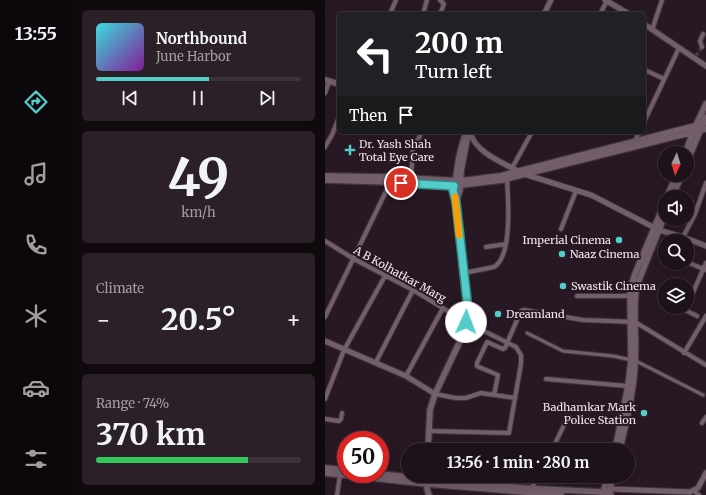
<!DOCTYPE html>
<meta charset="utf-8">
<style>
body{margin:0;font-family:Merriweather,serif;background:#2b2027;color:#f1f3f6;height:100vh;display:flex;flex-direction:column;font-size:15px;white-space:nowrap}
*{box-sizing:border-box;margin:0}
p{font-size:13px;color:#a19ea2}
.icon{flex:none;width:22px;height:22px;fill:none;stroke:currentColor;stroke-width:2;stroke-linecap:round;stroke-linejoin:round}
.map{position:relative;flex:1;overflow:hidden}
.sheet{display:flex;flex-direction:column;gap:10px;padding:10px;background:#100a0e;width:253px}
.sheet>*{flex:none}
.hud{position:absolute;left:12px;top:12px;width:309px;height:122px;border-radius:6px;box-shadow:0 4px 16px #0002,0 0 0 1px #3c3239;background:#202124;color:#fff;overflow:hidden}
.needle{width:26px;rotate:184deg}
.buttons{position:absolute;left:333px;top:146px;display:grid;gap:8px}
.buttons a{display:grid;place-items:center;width:36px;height:36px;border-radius:50%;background:#1e121a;box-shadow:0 4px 16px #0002,0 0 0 1px #3c3239;font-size:20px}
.speed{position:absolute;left:12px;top:431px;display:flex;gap:8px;font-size:20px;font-weight:700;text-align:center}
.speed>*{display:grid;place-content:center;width:52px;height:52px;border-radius:50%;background:#1e121a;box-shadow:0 4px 16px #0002,0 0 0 1px #3c3239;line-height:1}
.speed .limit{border:6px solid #d22;background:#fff;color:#111}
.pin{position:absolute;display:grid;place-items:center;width:34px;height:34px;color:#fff;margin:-17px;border:2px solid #fff;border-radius:50%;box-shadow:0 1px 4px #0007}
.me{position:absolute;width:44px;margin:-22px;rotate:2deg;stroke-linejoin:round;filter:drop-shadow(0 0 3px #0008)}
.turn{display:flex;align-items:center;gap:14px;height:84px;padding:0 12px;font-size:18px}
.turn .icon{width:52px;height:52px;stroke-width:2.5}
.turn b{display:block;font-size:28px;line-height:34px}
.then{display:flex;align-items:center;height:38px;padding:0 12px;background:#0003;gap:8px;font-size:15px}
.big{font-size:30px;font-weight:700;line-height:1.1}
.sheet .tile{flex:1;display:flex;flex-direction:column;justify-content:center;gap:6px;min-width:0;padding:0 14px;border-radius:6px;background:#2b2027}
.sheet .dial{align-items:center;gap:0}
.dial b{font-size:52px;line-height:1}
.song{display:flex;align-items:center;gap:12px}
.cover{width:48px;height:48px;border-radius:6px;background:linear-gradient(135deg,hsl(180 70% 55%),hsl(290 70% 35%))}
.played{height:4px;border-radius:2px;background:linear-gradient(90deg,#53cdca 55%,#3c3239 55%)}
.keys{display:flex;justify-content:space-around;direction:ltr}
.heat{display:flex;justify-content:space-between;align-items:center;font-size:22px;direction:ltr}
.charge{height:6px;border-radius:3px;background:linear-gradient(90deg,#34c759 74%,#3c3239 0)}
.trip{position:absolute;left:76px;top:443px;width:234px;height:40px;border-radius:20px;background:#1e121a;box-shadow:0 4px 16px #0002,0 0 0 1px #3c3239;font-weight:700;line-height:40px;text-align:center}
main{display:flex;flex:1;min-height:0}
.dock{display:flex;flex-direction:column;width:72px;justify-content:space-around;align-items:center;background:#0c070a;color:#a19ea2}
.dock .icon{width:28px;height:28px}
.dock .on{color:#53cdca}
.dock b{font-size:18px;color:#f1f3f6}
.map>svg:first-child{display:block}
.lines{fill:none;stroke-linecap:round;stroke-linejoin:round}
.minor-tunnel{stroke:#463741;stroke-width:4;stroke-dasharray:4 2;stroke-linecap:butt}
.pedestrian-casing{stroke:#42363e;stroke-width:5}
.minor-casing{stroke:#42363e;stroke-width:6}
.tertiary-casing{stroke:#42363e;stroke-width:7}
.secondary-casing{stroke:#42363e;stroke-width:8}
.pedestrian{stroke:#735f6b;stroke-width:3}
.minor{stroke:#735f6b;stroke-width:4}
.tertiary{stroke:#735f6b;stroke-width:5}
.secondary{stroke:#735f6b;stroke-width:5.5}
.route-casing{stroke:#368583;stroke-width:10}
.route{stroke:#53cdca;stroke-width:7}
.slow{stroke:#f59e0b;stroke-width:7}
.poi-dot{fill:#53cdca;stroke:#281823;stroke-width:1.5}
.labels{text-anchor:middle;stroke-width:4;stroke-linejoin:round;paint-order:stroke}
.poi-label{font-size:11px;fill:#f2e6ee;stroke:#281823;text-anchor:start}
.street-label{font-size:11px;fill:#f2e6ee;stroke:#281823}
</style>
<main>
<nav class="dock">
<b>13:55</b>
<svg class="icon on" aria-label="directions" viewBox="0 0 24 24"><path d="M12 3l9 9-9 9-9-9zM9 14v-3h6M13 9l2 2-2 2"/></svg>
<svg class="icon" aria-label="music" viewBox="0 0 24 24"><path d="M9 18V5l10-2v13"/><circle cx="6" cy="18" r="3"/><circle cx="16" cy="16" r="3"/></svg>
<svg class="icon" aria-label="phone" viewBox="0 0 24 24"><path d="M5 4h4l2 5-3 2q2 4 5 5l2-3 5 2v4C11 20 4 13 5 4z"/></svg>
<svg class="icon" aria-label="climate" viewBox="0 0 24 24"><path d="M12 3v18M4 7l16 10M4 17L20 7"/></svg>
<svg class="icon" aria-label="car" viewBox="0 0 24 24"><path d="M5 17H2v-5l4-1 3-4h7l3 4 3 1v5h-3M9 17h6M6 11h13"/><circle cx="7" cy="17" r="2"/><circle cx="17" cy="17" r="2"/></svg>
<svg class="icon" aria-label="filters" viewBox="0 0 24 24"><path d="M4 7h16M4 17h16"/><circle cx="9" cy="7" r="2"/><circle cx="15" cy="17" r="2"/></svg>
</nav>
<section class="sheet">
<div class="tile">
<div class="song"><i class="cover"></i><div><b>Northbound</b><p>June Harbor</p></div></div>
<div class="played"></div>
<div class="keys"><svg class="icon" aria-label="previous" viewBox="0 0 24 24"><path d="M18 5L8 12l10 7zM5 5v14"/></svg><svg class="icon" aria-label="pause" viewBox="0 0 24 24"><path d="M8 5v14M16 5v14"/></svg><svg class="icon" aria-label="next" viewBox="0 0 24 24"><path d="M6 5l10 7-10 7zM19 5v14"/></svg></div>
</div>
<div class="tile dial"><b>49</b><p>km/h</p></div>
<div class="tile"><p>Climate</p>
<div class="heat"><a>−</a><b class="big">20.5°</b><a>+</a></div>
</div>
<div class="tile"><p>Range · 74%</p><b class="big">370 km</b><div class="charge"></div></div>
</section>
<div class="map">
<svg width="381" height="495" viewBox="0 0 381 495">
<rect width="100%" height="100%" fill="#281823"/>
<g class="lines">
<!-- minor-tunnel -->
<path class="minor-tunnel" d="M371,56L377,47"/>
<defs>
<path id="pedestrian" d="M202,333L238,351L288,356L311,361L378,395"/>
<path id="minor" d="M115,0L119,4L115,14
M65,14L71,0
M98,14L102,0
M275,14L282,1
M327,30L337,0
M377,47L375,41L378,34
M320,70L339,79
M0,93L4,82
M319,122L354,48
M310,141L314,132
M0,147L7,135L14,117
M187,168L207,132
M86,178L88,149L97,132
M236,229L251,191
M358,237L370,214L381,183
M0,241L29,259L88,290L141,322L191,347L196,355V364L190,398
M161,247L181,244
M364,263L381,270
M139,273L169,267C188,256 183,198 182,179
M252,296H305
M362,306L381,263
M355,307L360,310
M362,307L360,310L372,316
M0,317L66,181
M359,353L381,316
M51,362L88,290
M81,376L118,308
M221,379L303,386
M169,395L173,375L154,367L152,366V363L162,342L178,349L180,348L195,313L196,311L199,310L258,320L310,322L381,365
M0,399L19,350L60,276
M0,419L14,421L16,419L17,413
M377,423L381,417
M104,431L184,433L190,398L156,393L141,398H131L110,394
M227,450L240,423
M207,488L213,476
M369,491L374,495
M12,495L15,475"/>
<path id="tertiary" d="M280,0L304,14
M219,14L226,0
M319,24L381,66
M145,132C150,152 176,162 193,171
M199,174L266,195L334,230L358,237L381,246
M0,341L81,376L110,394
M285,489L365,492L373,488L381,473"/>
<path id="secondary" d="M0,80L14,84
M360,153L371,125L381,104
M362,162L381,117
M0,176L66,177L135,181L175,176L381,123
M0,180L66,182L129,186L177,180L381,129
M342,197L351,175
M347,197L357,175
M131,202L135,190L136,171L143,135
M103,450L105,410L110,394L136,339L141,322L143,309L131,202L129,190L134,157L139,138L143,135L144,132
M290,450L303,386L306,360L305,289L310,274L340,202
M295,450C301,421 309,392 310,362C312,336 307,310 312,285L340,215
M0,468L21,470
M0,473L102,484L236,495
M55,474L197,488L278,492L285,493L286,495
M102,482V489L104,495
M276,494L278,492L283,476
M281,494L285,489L288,476"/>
</defs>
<!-- pedestrian casing -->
<use href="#pedestrian" class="pedestrian-casing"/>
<!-- minor casing -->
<use href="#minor" class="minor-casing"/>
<!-- tertiary casing -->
<use href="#tertiary" class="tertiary-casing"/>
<!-- secondary casing -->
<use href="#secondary" class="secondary-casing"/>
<!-- pedestrian -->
<use href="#pedestrian" class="pedestrian"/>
<!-- minor -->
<use href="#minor" class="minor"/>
<!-- tertiary -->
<use href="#tertiary" class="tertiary"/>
<!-- secondary -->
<use href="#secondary" class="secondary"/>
</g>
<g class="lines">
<defs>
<path id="route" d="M76,183L129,186L128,190L131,202L143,309L141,322"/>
</defs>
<!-- route casing -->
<use href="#route" class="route-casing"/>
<!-- route -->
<use href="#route" class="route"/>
<!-- slow -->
<path class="slow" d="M130,197L134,235"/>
</g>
<!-- markers -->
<g class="poi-dot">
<path d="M23 144h4v4h4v4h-4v4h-4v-4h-4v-4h4z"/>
<circle cx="294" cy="240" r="4"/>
<circle cx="237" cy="254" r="4"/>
<circle cx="238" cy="286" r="4"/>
<circle cx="173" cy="314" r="4"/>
<circle cx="319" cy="413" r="4"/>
</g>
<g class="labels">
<!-- poi labels -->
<g class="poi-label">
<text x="34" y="148">Dr. Yash Shah<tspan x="34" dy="13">Total Eye Care</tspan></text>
<text x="286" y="244" text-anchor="end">Imperial Cinema</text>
<text x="245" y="258">Naaz Cinema</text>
<text x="246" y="290">Swastik Cinema</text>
<text x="181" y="318">Dreamland</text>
<text x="311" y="411" text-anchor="end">Badhamkar Mark<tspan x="311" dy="13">Police Station</tspan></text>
</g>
<!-- street labels -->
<g class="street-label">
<text transform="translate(75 274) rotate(29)" y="4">A B Kolhatkar Marg</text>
</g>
</g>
</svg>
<div class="buttons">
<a><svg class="needle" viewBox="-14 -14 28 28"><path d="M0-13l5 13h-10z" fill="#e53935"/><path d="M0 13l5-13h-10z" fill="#a19ea2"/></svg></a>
<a><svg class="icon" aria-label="sound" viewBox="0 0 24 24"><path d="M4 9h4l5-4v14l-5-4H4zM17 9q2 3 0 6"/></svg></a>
<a><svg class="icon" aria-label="search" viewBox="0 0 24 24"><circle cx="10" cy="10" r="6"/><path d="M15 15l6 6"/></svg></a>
<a><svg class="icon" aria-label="layers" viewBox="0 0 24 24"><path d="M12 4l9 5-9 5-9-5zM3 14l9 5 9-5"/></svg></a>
</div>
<div class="speed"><div class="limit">50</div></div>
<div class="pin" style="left:76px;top:183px;background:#d93025"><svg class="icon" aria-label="arrive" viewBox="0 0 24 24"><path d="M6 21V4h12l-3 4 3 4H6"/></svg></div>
<svg class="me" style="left:141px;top:322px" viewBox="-20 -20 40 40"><circle r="19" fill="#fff"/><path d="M0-13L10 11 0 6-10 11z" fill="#53cdca"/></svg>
<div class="trip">13:56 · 1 min · 280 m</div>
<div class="hud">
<div class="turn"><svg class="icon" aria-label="left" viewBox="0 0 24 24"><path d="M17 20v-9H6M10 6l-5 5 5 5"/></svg><div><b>200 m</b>Turn left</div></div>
<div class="then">Then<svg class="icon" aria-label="arrive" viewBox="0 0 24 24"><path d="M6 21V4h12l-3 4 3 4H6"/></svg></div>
</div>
</div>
</main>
